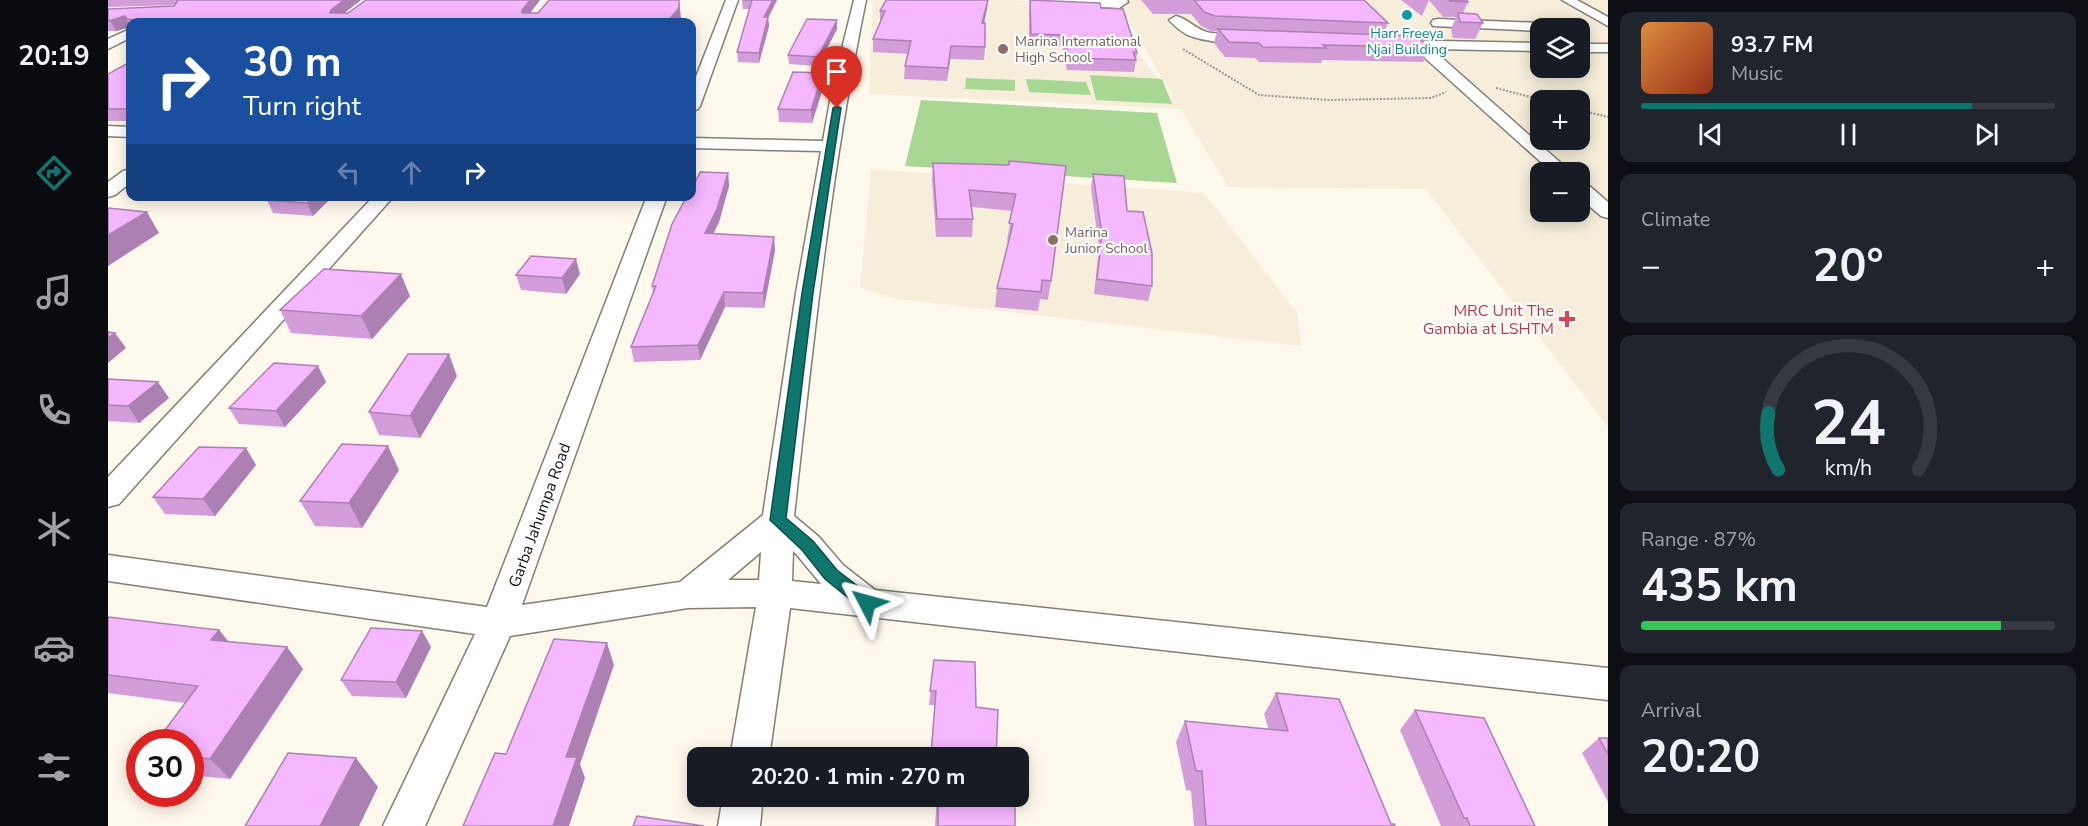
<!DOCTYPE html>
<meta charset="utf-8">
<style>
body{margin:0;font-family:"Nunito Sans",sans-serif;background:#20242c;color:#f1f3f6;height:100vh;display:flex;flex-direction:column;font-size:22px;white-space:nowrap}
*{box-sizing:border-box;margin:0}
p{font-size:20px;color:#9ea1a6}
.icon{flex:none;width:33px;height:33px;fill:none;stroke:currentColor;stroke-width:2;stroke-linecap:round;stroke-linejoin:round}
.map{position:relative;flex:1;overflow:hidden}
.sheet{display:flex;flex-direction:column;gap:12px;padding:12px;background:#0d0f14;width:480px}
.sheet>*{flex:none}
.hud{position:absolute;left:18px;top:18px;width:570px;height:183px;border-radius:12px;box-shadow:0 3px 15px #0003;background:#1a4fa0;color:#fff;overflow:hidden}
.controls{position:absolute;left:1422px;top:18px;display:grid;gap:12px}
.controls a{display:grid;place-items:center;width:60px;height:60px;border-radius:12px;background:#171b24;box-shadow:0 3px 15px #0003;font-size:30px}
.speed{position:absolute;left:18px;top:729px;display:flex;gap:12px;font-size:30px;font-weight:700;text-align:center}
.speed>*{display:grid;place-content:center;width:78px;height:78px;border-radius:50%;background:#171b24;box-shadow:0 3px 15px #0003;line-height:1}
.speed .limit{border:9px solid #d22;background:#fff;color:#111}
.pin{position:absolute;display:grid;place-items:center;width:51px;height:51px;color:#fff;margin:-62px -26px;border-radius:50% 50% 50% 0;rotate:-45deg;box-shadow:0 0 6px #0007}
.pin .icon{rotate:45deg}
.me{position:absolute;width:66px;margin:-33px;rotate:309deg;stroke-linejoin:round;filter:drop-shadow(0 0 4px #0008)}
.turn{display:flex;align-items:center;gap:21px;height:126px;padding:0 18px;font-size:27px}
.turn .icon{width:78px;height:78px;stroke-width:2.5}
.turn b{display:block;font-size:42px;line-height:51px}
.lanes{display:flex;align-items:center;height:57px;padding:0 18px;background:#0003;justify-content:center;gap:30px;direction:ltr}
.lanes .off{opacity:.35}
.big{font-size:45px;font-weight:700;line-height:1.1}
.sheet .tile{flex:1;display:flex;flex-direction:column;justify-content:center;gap:9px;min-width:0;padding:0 21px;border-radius:12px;background:#20242c}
.sheet .dial{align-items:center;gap:0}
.dial svg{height:156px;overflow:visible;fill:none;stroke:#363941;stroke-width:7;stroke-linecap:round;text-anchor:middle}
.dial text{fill:#f1f3f6;stroke:none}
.song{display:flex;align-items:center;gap:18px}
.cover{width:72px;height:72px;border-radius:9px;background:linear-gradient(135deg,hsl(30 70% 55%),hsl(10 70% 35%))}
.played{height:6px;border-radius:3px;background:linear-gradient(90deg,#0f766e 80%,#363941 80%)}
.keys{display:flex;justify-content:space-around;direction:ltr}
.heat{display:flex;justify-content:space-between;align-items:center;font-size:33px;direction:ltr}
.charge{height:9px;border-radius:4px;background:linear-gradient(90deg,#34c759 87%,#363941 0)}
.trip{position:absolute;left:579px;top:747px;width:342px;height:60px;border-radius:12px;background:#171b24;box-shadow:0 3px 15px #0003;font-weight:700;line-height:60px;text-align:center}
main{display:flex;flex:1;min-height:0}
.dock{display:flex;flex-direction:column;width:108px;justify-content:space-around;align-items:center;background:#090b0e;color:#9ea1a6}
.dock .icon{width:42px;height:42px}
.dock .on{color:#0f766e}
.dock b{font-size:27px;color:#f1f3f6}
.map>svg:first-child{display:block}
.built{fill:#f6edda;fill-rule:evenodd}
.green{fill:#a7d792}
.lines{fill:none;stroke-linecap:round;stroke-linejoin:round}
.minor-casing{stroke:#847f73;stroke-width:3}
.path{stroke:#9d9890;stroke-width:2;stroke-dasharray:2 1.5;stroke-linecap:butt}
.minor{fill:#fff;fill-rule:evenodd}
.wall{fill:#d39dda}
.shaded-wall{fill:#ac80b2}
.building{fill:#f5b7fe;stroke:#ac80b2;stroke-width:1.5}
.route{fill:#0f766e;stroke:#0a4d48;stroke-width:1.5}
.culture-dot{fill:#0f9aa8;stroke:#fff;stroke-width:2}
.education-dot{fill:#8d6e63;stroke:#fff;stroke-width:2}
.health-dot{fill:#e0444e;stroke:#fff;stroke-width:2}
.labels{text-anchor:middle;stroke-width:4.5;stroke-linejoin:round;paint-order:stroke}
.far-culture-label{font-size:14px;fill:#0d838f;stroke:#fff}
.far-education-label{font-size:14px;fill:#785e54;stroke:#fff;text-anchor:start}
.health-label{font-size:16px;fill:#be3a42;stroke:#fff;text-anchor:end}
.street-label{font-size:16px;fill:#13110d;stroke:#fff}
</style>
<main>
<nav class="dock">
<b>20:19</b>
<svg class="icon on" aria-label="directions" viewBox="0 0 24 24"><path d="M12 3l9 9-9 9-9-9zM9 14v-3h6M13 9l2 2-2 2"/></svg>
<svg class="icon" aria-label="music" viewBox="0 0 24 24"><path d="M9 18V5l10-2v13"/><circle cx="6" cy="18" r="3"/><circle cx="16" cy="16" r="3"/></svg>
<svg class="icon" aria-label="phone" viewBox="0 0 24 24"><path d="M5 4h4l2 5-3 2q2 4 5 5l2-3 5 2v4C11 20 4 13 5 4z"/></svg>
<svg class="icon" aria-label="climate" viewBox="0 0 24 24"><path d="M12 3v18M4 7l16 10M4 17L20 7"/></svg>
<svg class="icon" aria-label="car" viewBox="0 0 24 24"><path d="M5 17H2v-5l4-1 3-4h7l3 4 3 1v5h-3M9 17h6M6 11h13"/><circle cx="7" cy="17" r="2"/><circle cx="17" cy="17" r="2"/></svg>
<svg class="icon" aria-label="filters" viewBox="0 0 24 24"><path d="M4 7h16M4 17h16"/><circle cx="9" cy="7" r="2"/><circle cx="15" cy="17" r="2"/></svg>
</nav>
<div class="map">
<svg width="1500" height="826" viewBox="0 0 1500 826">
<rect width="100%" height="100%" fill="#fff8ec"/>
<!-- built -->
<path class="built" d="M765,0H901L993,5L1069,103L1008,0H1500V427L1318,189L1120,187L1073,109L761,94ZM1432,28H1472V68H1432ZM1432,100H1472V140H1432ZM1432,172H1472V212H1432Z
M763,169L1096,193L1189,312L1193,346L782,298L752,287Z"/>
<!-- green -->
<path class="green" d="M982,75L1054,79L1064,104L988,100Z
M858,78L907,80V91L857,89Z
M918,79L978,82L983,95L921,92Z
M813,100L1049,113L1069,183L797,166Z"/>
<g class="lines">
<defs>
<path id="minor" d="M618,0H630L592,106L590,109L584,111V87Z
M746,0H758C723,170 705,343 686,516L711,537L735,565L767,590L1500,668V700L682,608L661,758H622L648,607L580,608L402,636L317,826H275L367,634L0,581V555L379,607L539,196H559L414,605L572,582L655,515L688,293L713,151L584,148V138L715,141L724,89ZM685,551L689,555L713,584L684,581ZM653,552L651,580H620Z
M925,0H1019L1020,2L1011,8L931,4Z
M1454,0H1469L1500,17V26Z
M1068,16C1081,19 1089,31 1103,33C1116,35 1140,29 1150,39C1141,48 1092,41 1080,35C1073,32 1066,25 1061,20Z
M1330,19L1459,24L1466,28H1432V31L1325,26L1323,23L1325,20Z
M22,29V38L0,49V39Z
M1284,40L1432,43V51L1324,49L1463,172H1444L1307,49L1279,47L1277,44Z
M1472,44H1500V52H1472Z
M0,126L22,127V137L0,136Z
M22,169V183L7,195L0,197V182L15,171Z
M1472,182L1479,184L1500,202V218L1493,216L1472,198Z
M266,196H286L11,504L0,507V477Z
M615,796H655L652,826H610Z"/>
</defs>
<!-- minor casing -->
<use href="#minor" class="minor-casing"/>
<!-- path -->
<path class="path" d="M1075,49L1151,95L1221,100L1323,98L1338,92
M1388,88L1434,100
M1472,110L1500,117"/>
<!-- minor -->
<use href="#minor" class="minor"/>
</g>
<!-- wall -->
<path class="wall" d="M0,0H253L236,13H240L258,0H432L422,13L573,18L569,22H22V27L8,31H0V9L66,6L67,5L0,7Z
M634,0H669L660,18L661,26L651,63L630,62L629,52L642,9H635Z
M922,0L993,8L1029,53L1026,72L959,70L954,46L921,45V11Z
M1033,0H1256L1280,23L1275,35L1321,47L1315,62L1214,60L1213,63L1151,62L1147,58L1117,57L1106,43L1109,31H1103L1093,26L1083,14H1045Z
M1293,0H1321L1314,16Z
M1321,0H1359L1360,2L1355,13L1375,23L1367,39L1345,38L1343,29L1348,17H1335Z
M879,9L876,23L877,47L876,60L842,59L839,81L796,79L797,66L800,54L765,52V39L772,23V11Z
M729,20V29L710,66L681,64L680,55Z
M22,62V121H0V74Z
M716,85L704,123L671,122L670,109Z
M825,163L901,165L943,281L940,300L932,299L930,311L887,307L889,288L901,241H899L904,211L864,207L865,219L864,237H828L824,180Z
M620,173L621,186L611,222L605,234L667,250L656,308L617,307L592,360L526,362L523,347L545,293L544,286Z
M985,174L1019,211L1044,286L1040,301L986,294L991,248L983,188Z
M225,196L205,216L165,213L159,200Z
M472,274L458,294L413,290L408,275Z
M302,296L264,339L183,333L172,310Z
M349,376L312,438L271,435L261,412Z
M0,379L61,398L31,423L0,421Z
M218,382L177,427L131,424L121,408Z
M148,465L107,516L57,514L45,497Z
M291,470L254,528L207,526L192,501Z
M0,617L111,630L120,641L179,647L195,669L122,779L82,775V742L77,703L0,693Z
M314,631L323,647L298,698L244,696L233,680Z
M826,660L888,758H822L827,705H821Z
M1168,693L1283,824L1287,826H1086L1083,791L1078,790L1068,742L1077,721L1161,730L1156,714Z
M1307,710L1427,826H1333L1292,730Z
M1491,738H1500V802L1474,753Z
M829,796H907V826H827Z"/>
<!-- shaded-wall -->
<path class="shaded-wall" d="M236,0H253L227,20L222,13L223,10Z
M422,0H432L416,21L414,10Z
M571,0L573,18L569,22H559Z
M665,0H669L660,18L661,26L651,63V53L656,17Z
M880,0L879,9L873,35L874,23Z
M17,16L22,27L8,31L2,21Z
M729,20V29L710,66V57Z
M843,46L842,59L839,81L840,68Z
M715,73L716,85L704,123L703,110Z
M620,173L621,186L611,222L599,247L597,233Z
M206,196H225L205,216L199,203Z
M39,212L51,233L0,266V235Z
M666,237L667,250L656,308L655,293Z
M468,259L472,274L458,294L454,278Z
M293,274L302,296L264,339L253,316Z
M616,292L617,307L592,360L590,345Z
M7,333L18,348L0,363V338Z
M341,354L349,376L312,438L302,416Z
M210,366L218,382L177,427L168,411Z
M50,382L61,398L31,423L20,406Z
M280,446L291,470L254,528L241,503Z
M138,448L148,465L107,516L95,499Z
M111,630L129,652L103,640Z
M314,631L323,647L298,698L288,682Z
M499,643L506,665L472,764L477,778L461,826H445L458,757Z
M179,647L195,669L122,779L102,759Z
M248,758L270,787L251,826H212Z"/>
<!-- building -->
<path class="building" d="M69,0H236L223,10L222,13H240L258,0H422L414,10V13H430L441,0H571V8L559,22H42L19,19L17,16L0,21V9L66,6L69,2Z
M634,0H665L656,17H660L651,53L629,52L644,0Z
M778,0H880L874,23H877V47L843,46L840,68L797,66L803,41L765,39L777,11H772Z
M922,0L992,3L993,8L1015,9L1029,53L1025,52L1028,60L961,58L956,35L923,34Z
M1086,0H1256L1280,23L1107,16L1096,12Z
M1341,0H1359L1360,2L1342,1Z
M1350,13L1369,14L1375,23L1352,22Z
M699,19L729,20L710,57L680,55Z
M1110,29L1308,36L1321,47L1215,45L1218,48L1155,47L1151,43L1121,42Z
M22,62V109H0V74Z
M685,72L715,73L703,110L670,109Z
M901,161L958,166L943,281L934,280L933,292L889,288L905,224L901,223L908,194L861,190L865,219H829L825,163L901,165Z
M592,172L620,173L609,209L597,233L666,237L655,293L616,292L590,345L523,347L548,286H544L564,224L579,196H584V189Z
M985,174L1016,176L1019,211L1035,212L1044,253V286L989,279L994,234Z
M163,196H206L199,203L159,200Z
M0,208L39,212L0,235Z
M423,256L468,259L454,278L408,275Z
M216,269L293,274L253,316L172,310Z
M0,332L7,333L0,338Z
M300,354H341L302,416L261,412Z
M166,363L210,366L168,411L121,408Z
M0,379L50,382L20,406L0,405Z
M234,444L280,446L241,503L192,501Z
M91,447L138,448L95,499L45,497Z
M0,617L111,630L103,640L179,647L102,759L82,757V742H48L90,686L0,675Z
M263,628L314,631L288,682L233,680Z
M446,639L499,643L458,757H469L445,826H355L387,753L398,754Z
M826,660L867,662L868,707L890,710L888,758H841L823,755L828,691H822Z
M1168,693L1231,699L1283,824H1286L1287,826H1098L1094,771H1088L1077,721L1180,731Z
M1307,710L1376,718L1427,826H1362L1359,818H1356Z
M1491,738H1500V754Z
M180,753L248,758L212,826H137Z
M830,796H907V826H830Z
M529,816L596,826H525Z"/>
<!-- route -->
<path class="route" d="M729,106L733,108L705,293L678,518L705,541L729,570L765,598L768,603L765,608L759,610L753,608L717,579L694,550L662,520L694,293L725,108Z"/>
<!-- markers -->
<circle class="culture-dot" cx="1299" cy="15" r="6"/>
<g class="education-dot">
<circle cx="895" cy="49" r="6"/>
<circle cx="945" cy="240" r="6"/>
</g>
<path class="health-dot" d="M1456 310h6v6h6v6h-6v6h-6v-6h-6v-6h6z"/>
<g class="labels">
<!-- far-culture labels -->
<g class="far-culture-label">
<text x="1299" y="38">Harr Freeya<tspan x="1299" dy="16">Njai Building</tspan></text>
</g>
<!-- far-education labels -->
<g class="far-education-label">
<text x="907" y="46">Marina International<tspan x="907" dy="16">High School</tspan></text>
<text x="957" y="237">Marina<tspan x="957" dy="16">Junior School</tspan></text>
</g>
<!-- health labels -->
<g class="health-label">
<text x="1446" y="316">MRC Unit The<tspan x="1446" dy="18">Gambia at LSHTM</tspan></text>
</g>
<!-- street labels -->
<g class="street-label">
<text transform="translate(431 515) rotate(-70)" y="6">Garba Jahumpa Road</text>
</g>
</g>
</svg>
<div class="controls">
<a><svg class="icon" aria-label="layers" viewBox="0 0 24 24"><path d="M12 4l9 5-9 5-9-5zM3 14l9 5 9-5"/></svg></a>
<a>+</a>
<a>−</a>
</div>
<div class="speed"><div class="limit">30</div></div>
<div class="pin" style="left:729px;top:108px;background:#d93025"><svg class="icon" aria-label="arrive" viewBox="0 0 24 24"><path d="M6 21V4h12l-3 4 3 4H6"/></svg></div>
<svg class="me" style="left:759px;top:603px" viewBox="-20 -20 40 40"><path d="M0-17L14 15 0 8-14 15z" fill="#0f766e" stroke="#fff" stroke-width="4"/></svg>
<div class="trip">20:20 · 1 min · 270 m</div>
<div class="hud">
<div class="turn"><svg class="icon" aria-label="right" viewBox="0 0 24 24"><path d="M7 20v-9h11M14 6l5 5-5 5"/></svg><div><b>30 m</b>Turn right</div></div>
<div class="lanes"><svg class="icon off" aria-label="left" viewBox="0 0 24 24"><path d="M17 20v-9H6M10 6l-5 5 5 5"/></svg><svg class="icon off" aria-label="ahead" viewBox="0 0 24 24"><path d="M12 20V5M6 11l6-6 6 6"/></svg><svg class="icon" aria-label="right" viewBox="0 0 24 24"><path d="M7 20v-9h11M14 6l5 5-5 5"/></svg></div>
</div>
</div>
<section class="sheet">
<div class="tile">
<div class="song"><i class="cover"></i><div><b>93.7 FM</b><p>Music</p></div></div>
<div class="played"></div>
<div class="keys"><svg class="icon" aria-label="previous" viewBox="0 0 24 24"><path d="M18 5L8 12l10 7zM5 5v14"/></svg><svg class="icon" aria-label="pause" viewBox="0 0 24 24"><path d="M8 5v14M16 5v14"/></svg><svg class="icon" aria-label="next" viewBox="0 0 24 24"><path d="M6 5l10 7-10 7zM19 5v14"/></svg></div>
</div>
<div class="tile"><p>Climate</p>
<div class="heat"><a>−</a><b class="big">20°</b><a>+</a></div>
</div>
<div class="tile dial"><svg viewBox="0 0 100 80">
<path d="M14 69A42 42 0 1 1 86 69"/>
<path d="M14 69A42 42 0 0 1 9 40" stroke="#0f766e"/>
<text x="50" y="56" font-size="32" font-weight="700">24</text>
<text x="50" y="72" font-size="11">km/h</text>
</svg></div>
<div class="tile"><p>Range · 87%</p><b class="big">435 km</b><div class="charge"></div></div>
<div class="tile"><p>Arrival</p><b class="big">20:20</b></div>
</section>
</main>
